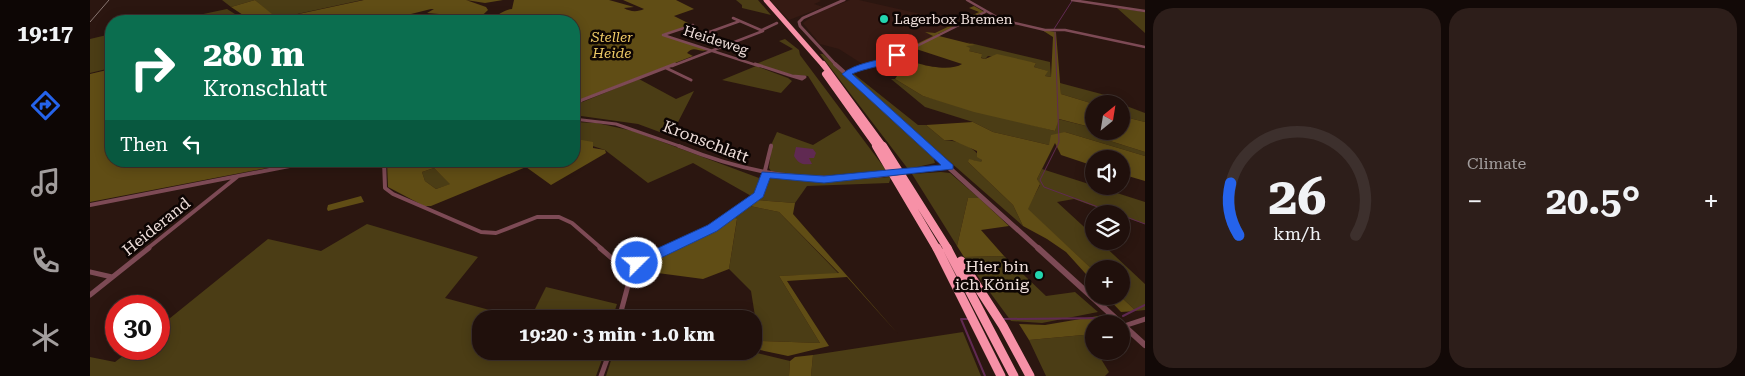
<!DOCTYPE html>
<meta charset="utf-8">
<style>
body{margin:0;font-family:"Roboto Serif",serif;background:#2d1e1a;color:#f1f3f6;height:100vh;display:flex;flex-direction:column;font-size:19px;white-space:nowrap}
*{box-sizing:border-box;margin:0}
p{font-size:16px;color:#a29d9d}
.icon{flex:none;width:28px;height:28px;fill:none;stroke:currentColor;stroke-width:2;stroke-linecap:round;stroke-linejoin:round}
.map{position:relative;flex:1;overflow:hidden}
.side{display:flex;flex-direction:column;gap:8px;padding:8px;background:#120907;width:600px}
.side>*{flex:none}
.top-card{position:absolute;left:15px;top:15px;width:475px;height:152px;border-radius:20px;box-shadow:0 2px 12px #0003,0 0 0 1px #3d302d;background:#0b6e4f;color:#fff;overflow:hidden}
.needle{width:32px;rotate:30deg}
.fabs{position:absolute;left:995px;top:95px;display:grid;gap:10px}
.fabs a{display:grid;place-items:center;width:45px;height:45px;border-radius:50%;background:#20100c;box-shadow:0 2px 12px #0003,0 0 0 1px #3d302d;font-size:25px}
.speed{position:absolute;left:15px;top:295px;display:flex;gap:10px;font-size:25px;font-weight:700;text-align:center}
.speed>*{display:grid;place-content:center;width:65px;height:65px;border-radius:50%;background:#20100c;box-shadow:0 2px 12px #0003,0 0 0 1px #3d302d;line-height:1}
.speed .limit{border:8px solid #d22;background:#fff;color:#111}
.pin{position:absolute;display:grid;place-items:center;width:42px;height:42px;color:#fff;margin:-21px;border-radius:10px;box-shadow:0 2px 8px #0006}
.me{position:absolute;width:55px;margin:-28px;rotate:67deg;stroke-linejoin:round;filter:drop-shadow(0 0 4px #0008)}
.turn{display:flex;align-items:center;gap:18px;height:105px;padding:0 15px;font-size:22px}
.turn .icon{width:65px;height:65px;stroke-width:2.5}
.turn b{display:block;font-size:35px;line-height:42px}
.then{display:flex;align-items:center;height:48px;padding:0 15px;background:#0003;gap:10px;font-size:19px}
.big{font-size:38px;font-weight:700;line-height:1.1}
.side .widget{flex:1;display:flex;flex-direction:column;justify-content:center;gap:8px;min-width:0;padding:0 18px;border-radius:20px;background:#2d1e1a}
.side .dial{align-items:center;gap:0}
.dial svg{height:130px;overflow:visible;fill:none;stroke:#3d302d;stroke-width:7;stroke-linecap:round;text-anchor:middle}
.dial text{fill:#f1f3f6;stroke:none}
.heat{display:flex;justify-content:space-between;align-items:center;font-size:28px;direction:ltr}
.side .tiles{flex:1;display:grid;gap:8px;grid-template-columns:repeat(2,1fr)}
.trip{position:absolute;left:382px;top:310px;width:290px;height:50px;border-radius:20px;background:#20100c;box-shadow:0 2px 12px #0003,0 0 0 1px #3d302d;font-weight:700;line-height:50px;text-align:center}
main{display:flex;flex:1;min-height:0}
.tabs{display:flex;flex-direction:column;width:90px;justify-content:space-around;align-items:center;background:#0d0605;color:#a29d9d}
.tabs .icon{width:35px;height:35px}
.tabs .selected{color:#2563eb}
.tabs b{font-size:22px;color:#f1f3f6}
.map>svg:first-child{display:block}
.built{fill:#361a13}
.green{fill:#4b3d15}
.forest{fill:#604d15;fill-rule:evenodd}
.water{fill:#602a52}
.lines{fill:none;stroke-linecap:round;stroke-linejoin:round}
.stream-far1{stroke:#602a52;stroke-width:1}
.stream{stroke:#602a52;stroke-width:2}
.minor-far3{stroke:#7d4a55;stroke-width:2.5}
.minor-far2{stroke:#7d4a55;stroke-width:3}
.minor-far1{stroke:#7d4a55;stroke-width:4}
.minor{stroke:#7d4a55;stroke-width:5}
.tertiary-far3{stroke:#7d4a55;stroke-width:3}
.tertiary-far2{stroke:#7d4a55;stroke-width:4}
.tertiary-far1{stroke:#7d4a55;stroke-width:5}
.tertiary{stroke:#7d4a55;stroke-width:6}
.motorway-far3{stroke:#f791a7;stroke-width:5}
.motorway-far2{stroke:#f791a7;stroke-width:6}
.motorway-far1{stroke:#f791a7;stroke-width:8}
.motorway{stroke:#f791a7;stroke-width:9}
.rail{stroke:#887671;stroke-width:1}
.minor-bridge{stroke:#7d4a55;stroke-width:4}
.route{fill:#2563eb;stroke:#184099}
.poi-dot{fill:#23d5af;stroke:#0d0503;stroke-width:2}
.labels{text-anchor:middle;stroke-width:5;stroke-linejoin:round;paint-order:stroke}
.far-poi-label{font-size:14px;fill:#eededa;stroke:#0d0503;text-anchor:start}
.far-park-label{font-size:14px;font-style:italic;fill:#edc966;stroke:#0d0503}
.far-street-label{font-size:14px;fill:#eededa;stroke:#0d0503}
.street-label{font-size:16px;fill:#eededa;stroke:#0d0503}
.poi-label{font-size:16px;fill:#eededa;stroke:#0d0503;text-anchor:end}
</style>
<main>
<nav class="tabs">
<b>19:17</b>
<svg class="icon selected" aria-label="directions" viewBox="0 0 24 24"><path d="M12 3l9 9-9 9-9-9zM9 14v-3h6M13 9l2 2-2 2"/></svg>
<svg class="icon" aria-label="music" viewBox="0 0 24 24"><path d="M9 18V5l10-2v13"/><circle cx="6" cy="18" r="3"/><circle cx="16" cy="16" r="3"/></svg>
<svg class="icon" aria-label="phone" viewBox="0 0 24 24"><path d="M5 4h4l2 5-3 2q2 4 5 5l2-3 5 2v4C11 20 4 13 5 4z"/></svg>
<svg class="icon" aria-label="climate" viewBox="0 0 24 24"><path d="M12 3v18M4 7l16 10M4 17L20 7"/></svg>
</nav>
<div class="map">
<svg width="1055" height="376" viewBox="0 0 1055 376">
<rect width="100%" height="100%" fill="#2b1610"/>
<!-- built -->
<path class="built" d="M680,0H729L731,1L724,4L733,7L699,20Z
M760,0H769L870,23L792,61L774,65L749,49L730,44L713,23L727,13Z"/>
<!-- green -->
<path class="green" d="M132,0H272L175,21H165L181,14L165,0L141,7Z
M646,0H668L681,15L652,8V5Z
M1027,8L1055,12V33Z
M137,9L156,21H80Z
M21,34V68L0,73V39Z
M695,39L709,50L710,55L796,170L720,177L681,171L679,168L682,143L687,132L723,145L751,128L718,76L703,75L666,64L703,49L689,41Z
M876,42L960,62L961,77L955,76L957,71L944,67L946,63L898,56L895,59L890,57L892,54L879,51L875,45L882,44Z
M730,54H733L842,153L845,163L818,169Z
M666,66L698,78L702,81L691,93L632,80Z
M764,74L828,125H836L854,140C869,141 884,146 892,160L891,163L883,160L878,162L923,205L933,226L762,76Z
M549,79L586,99L604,91L586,126L575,134L548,124L484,115L490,103Z
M801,79H805L833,96L965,131L968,119L1004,128V131L1019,132L1017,140L1055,152V156L975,132L959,145L903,132L883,122L835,107Z
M970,83L1030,99L1031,100L1030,104H1004L971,94Z
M1031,104L1055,113V122L1031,116Z
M484,122L507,123L543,131L669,178L668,191L663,197L603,163L558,183L515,150L484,140Z
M344,168L361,184L346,189L335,181L332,172Z
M952,169L1055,202V224L1031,216V214H1025L984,199L967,202L1004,236V241H1009L1055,284V310L1046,311L1030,296L1031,269H1004V271L937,209L950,185L947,179Z
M851,172L860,173L889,198H878L867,246L822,174Z
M682,177L730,181L801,177L799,183L717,186L705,203L667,200L678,179Z
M660,206L689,212L749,274L689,276L730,343L669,341L661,291L639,269L647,220L642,217Z
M277,224L388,257L355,298L433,319H391V351H515L506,376H0V357L25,362L42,349H69V327L178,239L231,251Z
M914,256L956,296L985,292L1008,312L952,323L921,321L874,257Z
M456,287L527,304L522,319L441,317Z
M873,332L891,376H721L723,355Z
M1004,334V351H1012L1011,359L1019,372L1015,376H956L939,340Z
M524,351H659L700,361L699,376H516Z"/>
<!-- forest -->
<path class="forest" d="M165,0L182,14L162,21L141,7Z
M274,0H413L395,3L376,0L396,7L398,10C382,28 346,21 323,21L353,18L349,14L337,13L344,9H341L321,14L324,18L319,21H285L291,17C280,15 271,15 262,21H176Z
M424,0H519L544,7L534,8C540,12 548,12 554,9L533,0H586L604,9L584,16L602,25L573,34L617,50C609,53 604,45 597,53L603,56L484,102V21H402C407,15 414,10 422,9Z
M884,6L896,13L848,34L849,36L885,45L876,46L880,48L879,51L892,54L891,58L895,59L907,54L946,63L944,67L958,71L955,76L961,77L963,37L952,30L966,32L971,94L1004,104V128L969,119L965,131L884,112L833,96L805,79L811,70L803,67L812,61L803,59L809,55C821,64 859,73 872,64L820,47L843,36L835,32L845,33L889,12L879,8Z
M21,69V161H213L0,202V74Z
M1031,116L1055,122V152L1017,140L1019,132L1016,131H1031Z
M883,122L903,132L959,145L961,135L975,132L1055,156V181L1031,174V159H1004V166L971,155L965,143L947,179L950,184L938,209L1004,271V283L976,252L957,239L933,226L923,205L878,162L879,159L891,162L892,160L887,157V151L862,140H854L836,125Z
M486,139L503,142V148L515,150L516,153L461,185L436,167L341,206H334L298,187L297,161H404L409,166L420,167L433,161H484V140ZM344,168L360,184L346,189L335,181L332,172Z
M271,196L274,202L238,211L237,209L238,205Z
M878,198H889L919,226L891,230L914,256L874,257L867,246Z
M667,200L705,203L703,214L808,334L757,277L697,281L739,346L698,356L670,350L669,341L730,343L689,276L749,273L689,212L660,206Z
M642,217L647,219L639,269L613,279L545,270L543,267L611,238Z
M1016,296H1030L1046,311L1031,312Z
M1014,315L1021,324H1004V334L939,340L929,324L955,325Z
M723,355L721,376H699L700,361L705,357Z"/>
<!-- water -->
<path class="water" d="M706,147L723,149L726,153L724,158H719L722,164C712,165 709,164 704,156Z"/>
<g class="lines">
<!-- stream-far1 -->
<path class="stream-far1" d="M964,29L982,1
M965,32L969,142L950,180L954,187L1027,214
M1031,215L1055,224"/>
<!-- stream -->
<path class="stream" d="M1033,316L1055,305
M879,319H871L895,376
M913,319L1020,318"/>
<!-- minor-far3 -->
<path class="minor-far3" d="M877,0L912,20L955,30H975L1055,47
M982,0L1055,11
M643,18L673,31
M603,25L573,35L669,66
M672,30L687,23
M607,31L637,44
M614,34L650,21
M582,66L673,31
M774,66L795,62L895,12"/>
<!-- minor-far2 -->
<path class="minor-far2" d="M665,64L702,76
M576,68L601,80
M756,74L779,64
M702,76L715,77L712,79Z
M484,106L492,100L585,64
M484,119L526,124L592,147
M681,147V145"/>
<!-- minor-far1 -->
<path class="minor-far1" d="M589,146C659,174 711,182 786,176
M294,161L295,188L303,194L391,232L406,233L447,217H469L482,223L512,249
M833,170L858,167
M0,205L225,161
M57,249L147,177
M579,249L609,236L669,195L681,146"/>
<!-- minor -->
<path class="minor" d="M510,248L538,272L540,278L529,319
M535,268L582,248
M0,272L22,277
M0,295L59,248
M1034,326L1055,319
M511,376L520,351"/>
<!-- tertiary-far3 -->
<path class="tertiary-far3" d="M747,66L710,26L709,22L713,18L754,0"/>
<!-- tertiary-far2 -->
<path class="tertiary-far2" d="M745,64L837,147"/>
<!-- tertiary-far1 -->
<path class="tertiary-far1" d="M835,146L949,249"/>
<!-- tertiary -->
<path class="tertiary" d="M948,248L1055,345"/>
<!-- motorway-far3 -->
<path class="motorway-far3" d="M676,0L734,66"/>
<!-- motorway-far2 -->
<path class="motorway-far2" d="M733,64L794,147
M735,74L787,147"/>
<!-- motorway-far1 -->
<path class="motorway-far1" d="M786,146L847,249
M793,146L858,249"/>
<!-- motorway -->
<path class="motorway" d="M847,248L911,376
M857,248L924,376
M871,261L913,326L940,376"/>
<!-- rail -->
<path class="rail" d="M0,22L19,0"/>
<!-- minor-bridge -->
<path class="minor-bridge" d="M786,176L833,170"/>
</g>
<!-- route -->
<path class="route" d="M804,54L811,55C798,67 777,67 762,74L863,165V169L734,183L680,178L673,197L627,231L552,267H542L540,263L542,260L618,225L664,193L672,172L734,176L851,165L752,74C766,62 788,62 804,54Z"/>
<!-- markers -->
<g class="poi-dot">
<circle cx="794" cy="19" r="5"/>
<circle cx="949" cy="275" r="5"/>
</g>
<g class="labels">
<!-- far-poi labels -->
<g class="far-poi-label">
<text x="804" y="24">Lagerbox Bremen</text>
</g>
<!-- far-park labels -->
<g class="far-park-label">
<text x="522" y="42">Steller<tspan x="522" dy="16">Heide</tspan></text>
</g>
<!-- far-street labels -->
<g class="far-street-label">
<text transform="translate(626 40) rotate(18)" y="5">Heideweg</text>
</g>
<!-- street labels -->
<g class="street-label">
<text transform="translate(616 141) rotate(21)" y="6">Kronschlatt</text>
<text transform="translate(66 226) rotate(-39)" y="6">Heiderand</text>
</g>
<!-- poi labels -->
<g class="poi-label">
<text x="939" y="272">Hier bin<tspan x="939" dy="18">ich König</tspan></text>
</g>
</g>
</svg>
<div class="fabs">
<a><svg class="needle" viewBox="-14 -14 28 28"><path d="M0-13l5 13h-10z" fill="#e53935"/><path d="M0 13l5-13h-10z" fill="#a29d9d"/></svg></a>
<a><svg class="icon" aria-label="sound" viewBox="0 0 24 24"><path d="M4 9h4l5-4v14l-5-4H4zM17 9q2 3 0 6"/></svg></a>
<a><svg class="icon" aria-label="layers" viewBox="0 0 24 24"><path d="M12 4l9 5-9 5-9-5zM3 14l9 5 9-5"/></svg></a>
<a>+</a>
<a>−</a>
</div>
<div class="speed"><div class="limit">30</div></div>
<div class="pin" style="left:807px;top:55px;background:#d93025"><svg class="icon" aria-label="arrive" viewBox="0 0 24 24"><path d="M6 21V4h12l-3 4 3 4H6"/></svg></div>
<svg class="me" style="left:547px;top:263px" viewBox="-20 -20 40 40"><circle r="17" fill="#2563eb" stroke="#fff" stroke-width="3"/><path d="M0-11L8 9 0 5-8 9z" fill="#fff"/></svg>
<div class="trip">19:20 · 3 min · 1.0 km</div>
<div class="top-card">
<div class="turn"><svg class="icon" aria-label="right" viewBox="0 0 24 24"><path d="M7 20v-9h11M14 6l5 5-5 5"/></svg><div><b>280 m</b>Kronschlatt</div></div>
<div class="then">Then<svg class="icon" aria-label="left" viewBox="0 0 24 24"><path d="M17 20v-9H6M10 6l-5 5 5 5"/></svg></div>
</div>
</div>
<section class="side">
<div class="tiles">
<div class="widget dial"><svg viewBox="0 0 100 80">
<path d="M14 69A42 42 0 1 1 86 69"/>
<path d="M14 69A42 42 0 0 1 9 37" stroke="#2563eb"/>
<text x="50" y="56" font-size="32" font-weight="700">26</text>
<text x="50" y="72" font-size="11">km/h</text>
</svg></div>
<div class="widget"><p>Climate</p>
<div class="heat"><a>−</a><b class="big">20.5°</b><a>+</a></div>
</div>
</div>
</section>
</main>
